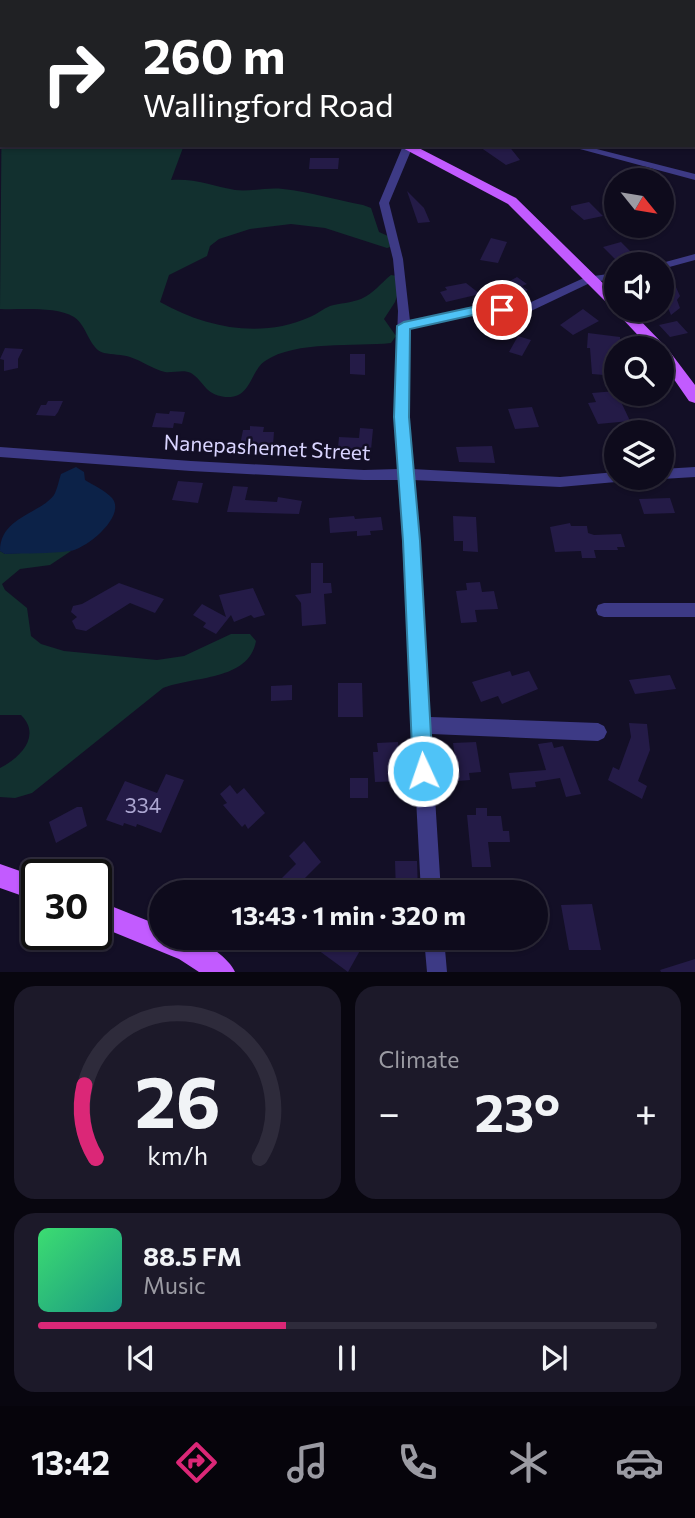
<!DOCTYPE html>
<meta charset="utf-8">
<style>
body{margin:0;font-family:Commissioner,sans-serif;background:#1c1929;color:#f1f3f6;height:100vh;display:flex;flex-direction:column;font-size:26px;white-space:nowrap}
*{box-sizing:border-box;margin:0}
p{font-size:23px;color:#9b9ba3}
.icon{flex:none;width:38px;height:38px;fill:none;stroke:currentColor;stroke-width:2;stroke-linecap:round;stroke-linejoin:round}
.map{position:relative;height:972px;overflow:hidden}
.side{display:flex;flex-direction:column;gap:14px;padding:14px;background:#08060f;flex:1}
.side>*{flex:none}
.hud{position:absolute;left:0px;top:0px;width:696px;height:147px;box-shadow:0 2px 5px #0004,0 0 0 2px #2e2b3b;background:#202124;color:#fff;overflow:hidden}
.needle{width:46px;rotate:120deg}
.controls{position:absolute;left:604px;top:168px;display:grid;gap:14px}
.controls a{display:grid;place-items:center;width:70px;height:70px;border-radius:50%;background:#0e0b1c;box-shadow:0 2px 5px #0004,0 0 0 2px #2e2b3b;font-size:35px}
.speed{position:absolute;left:21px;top:859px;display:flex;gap:14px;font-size:35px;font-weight:700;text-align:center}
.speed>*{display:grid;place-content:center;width:91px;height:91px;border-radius:50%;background:#0e0b1c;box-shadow:0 2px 5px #0004,0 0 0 2px #2e2b3b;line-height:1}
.speed .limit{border:4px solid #111;border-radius:10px;background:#fff;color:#111}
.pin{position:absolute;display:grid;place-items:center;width:60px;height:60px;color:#fff;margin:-30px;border:4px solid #fff;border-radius:50%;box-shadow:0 2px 7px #0007}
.me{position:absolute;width:77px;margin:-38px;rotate:357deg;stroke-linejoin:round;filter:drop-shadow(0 0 5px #0008)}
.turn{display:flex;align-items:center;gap:24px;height:147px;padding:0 28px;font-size:32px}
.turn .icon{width:91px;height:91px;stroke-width:2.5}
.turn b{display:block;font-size:49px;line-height:60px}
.big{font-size:52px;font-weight:700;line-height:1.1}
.side .widget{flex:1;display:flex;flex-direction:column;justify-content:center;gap:10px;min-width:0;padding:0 24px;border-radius:21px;background:#1c1929}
.side .dial{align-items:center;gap:0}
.dial svg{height:182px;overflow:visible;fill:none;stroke:#2e2b3b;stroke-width:7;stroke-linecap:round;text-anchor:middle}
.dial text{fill:#f1f3f6;stroke:none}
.song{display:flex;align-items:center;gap:21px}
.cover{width:84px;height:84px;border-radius:10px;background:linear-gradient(135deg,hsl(140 70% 55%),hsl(170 70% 35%))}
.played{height:7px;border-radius:4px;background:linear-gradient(90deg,#db2777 40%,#2e2b3b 40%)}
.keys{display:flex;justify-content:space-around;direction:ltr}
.heat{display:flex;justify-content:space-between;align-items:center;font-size:38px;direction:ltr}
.side .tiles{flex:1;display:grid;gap:14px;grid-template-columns:1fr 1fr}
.widget:last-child{grid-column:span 2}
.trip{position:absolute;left:149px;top:880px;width:399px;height:70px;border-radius:35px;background:#0e0b1c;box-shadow:0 2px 5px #0004,0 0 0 2px #2e2b3b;font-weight:700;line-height:70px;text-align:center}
.menu{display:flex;height:112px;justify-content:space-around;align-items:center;background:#06040b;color:#9b9ba3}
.menu .icon{width:49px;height:49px}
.menu .on{color:#db2777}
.menu b{font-size:32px;color:#f1f3f6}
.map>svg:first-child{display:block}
.green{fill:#12302f}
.water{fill:#0c2248}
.building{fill:#241b47}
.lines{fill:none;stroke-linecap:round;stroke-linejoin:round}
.minor{fill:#3d3a85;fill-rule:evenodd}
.major{fill:#c25bff;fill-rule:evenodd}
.route{fill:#4fc3f7;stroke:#337fa1;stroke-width:2}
.labels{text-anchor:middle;stroke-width:5;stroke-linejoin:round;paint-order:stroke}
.street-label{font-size:21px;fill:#d9d4ff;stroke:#130f26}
.near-number-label{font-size:21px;fill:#aca6d1}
</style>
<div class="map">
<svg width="695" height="972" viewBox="0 0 695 972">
<rect width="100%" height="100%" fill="#130f26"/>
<!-- green -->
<path class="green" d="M2,78V145H184L171,180C194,178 213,186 235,190C250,192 267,187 283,189C310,192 336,200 363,205L371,208L379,232L388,236L390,247L387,248L325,228L291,224L250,229L219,239L210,246L207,256L169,275L160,302C206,328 261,339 310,317C317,314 323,309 330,306C340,303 351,303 361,299C373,294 381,283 391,275L397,276L402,281L395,302L384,319L396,336L391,343C355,347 296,340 265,361C249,372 252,399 225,397C204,394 205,382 191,373C184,369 173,373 165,372C153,369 142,361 130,357C121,354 113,355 104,353C89,349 87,325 74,317C55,306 22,310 0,309Z
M65,550L71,551L50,565L20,569L2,584L5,590L27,608L31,636L41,644L64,651L157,660L184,656L231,634H250L256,641C249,681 193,676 163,688L32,793L15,798L0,797V768C20,758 42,736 21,715H0V551L5,554Z"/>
<!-- water -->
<path class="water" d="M365,0H695V106V2Z
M76,467L84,472L85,480C93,485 106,491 112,498C127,516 86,549 70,551C49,554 26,553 5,554L0,551C0,517 40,514 54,495C57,490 59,480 61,474Z"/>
<!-- building -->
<path class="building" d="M477,145H508L520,160L506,165Z
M310,158H339L338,169H309Z
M407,191L424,208L430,222L418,223Z
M589,202L603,216L584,220L571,209V206Z
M491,238L507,242L498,263L480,260Z
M621,242L630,251L636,259L619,263L603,247Z
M517,277L527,284L522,286L528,290L516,296L501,286Z
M466,283L480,294L446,302L440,292L447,290L445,287Z
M662,285H675L680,296L677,300L680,308L671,315L666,303H662Z
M583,309L599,321L573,335L560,325Z
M677,321L688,333L670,337L659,325Z
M588,333L620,337V348H616V376L592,374L590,348H587Z
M518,336L531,340L522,356L509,352Z
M5,348L23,349L18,359V368L4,371V360L0,359Z
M350,354H365V375L350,374Z
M616,391L630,421L598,424L588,403L596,402L592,393Z
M48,401H63L58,412L55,416L36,415L41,405H46Z
M532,407L539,427L515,429L508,409Z
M170,411L185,412L182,424L174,423L173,428L152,427L156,413L169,414Z
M250,426L264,427L263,432H274L273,445H240L243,430H250Z
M360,428L373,429L371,450L338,448L339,437L359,438Z
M492,446L495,463L459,462L456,447Z
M178,481L203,483L198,503L172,500Z
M233,486L248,487L245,500L277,502L278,497L302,501L299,514L227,512Z
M670,498L675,513L644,514L639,499Z
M354,516L355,519L381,517L383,530L370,531L371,535L357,536V531L330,533L329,518Z
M453,516L476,517L478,552L463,551V541H454Z
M570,523L571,526H587L588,533L594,535L621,534L625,547H617L618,550H594L596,558H582L581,551L555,552L550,527Z
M311,563H323V583H331L332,593L324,594L326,624L302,626L301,603L295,595L311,593Z
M480,582L482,592L494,591L498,609L475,610L477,622L461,623L456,591L467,590L466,583Z
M119,583L164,599L155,613L130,603L86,631L76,629L72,621L77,617L71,612L73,606L82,604Z
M253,588L265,615L254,618L251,615L234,622L231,615L216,634L203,627L206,623L193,615L202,604L226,617L219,595Z
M510,671L512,676L529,671L538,689L502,704L498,696L481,702L472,682Z
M670,675L676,689L635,694L629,680Z
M338,683H362L363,717H338Z
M292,685V700L271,701V686Z
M629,723L647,724L650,750L638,781L647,786L642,799L608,780L613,767L619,770L631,737Z
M398,742L402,781L375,782L373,752H378L377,743Z
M476,742L481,772L469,773L470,780L458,781L453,743Z
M552,742L554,748L563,746L581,794L566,797L560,778L535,782L536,787L512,789L509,773L546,770L538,744Z
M166,774L184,780L161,833L137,824L136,827L124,823L123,826L106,820L125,781L157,793Z
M350,778H368V798H350Z
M230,785L237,794L244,788L265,813L248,829L245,824L242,827L223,805L227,803L220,794Z
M77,807H82L87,826L56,843L49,822Z
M476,808H487V816H501L503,831H509L510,842H488L491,867H472L467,815H476Z
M304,841L321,862L291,892H244L258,878L270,890L296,864L289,856Z
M395,861H417L418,892H396Z
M592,904L601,950H569L561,905Z
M320,938H367L348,972L314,947Z
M695,959V972H661L660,970Z"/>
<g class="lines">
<!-- minor -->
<path class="minor" d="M264,0H275L262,2Z
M0,49H2V53H0Z
M407,145L412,148L389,203L403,259L410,321L473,307L529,303L586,277L616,273V279L592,282L531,311L473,315L409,329L408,417L412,469L560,477L616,472V478H623L616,482L560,487L413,480L430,717L598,723L604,726L607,732L604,738L598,741L431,734L441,892H421L399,480H364L191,471L0,457V447L191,461L364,470L398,469L394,417L398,311L393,259L379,203L402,148Z
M565,145H581L695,174V180Z
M695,254V260L662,269V264H658Z
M695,467V477L662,479L657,478H662V469Z
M604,603H695V617H604L598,615L596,610L598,605Z
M424,938H444L447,972H427Z"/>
<!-- major -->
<path class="major" d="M318,0H328L329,2H319Z
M397,145H413L516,198L616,296V310H630L667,348L695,385V403L689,401L662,362V348H650L617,313L615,310L616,309L611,307L508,204Z
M0,864L37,877V901L0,888Z
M96,900L161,926V938C170,938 181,936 190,938C205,941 230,959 235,972H199L179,959L96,925Z"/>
</g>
<!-- route -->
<path class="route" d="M502,306L509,310L507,313L473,315L410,329L409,417L420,541L433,771L430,778L423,781L416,778L413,771L403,541L394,417L397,326L404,322L473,307Z"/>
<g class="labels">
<!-- street labels -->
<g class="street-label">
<text transform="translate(267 448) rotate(3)" y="7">Nanepashemet Street</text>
</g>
<!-- near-number labels -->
<g class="near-number-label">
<text x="143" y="813">334</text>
</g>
</g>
</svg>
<div class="controls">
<a><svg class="needle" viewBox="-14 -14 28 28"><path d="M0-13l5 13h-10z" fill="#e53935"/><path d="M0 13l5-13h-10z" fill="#9b9ba3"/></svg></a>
<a><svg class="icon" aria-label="sound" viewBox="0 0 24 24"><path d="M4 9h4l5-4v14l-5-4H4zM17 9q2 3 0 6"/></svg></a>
<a><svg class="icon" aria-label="search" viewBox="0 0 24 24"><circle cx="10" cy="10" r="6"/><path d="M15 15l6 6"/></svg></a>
<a><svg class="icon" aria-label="layers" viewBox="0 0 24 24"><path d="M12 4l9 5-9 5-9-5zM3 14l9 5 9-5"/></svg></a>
</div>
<div class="speed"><div class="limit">30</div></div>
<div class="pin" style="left:502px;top:310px;background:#d93025"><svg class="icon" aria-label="arrive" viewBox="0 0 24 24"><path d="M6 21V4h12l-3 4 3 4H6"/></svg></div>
<svg class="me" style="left:423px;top:771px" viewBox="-20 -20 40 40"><circle r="17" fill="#4fc3f7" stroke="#fff" stroke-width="3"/><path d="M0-11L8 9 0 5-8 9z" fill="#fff"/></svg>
<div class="trip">13:43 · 1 min · 320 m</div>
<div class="hud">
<div class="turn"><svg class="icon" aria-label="right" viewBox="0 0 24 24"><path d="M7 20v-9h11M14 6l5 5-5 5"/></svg><div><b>260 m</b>Wallingford Road</div></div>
</div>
</div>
<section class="side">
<div class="tiles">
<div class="widget dial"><svg viewBox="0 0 100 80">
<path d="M14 69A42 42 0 1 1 86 69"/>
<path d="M14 69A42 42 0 0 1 9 37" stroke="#db2777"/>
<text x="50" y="56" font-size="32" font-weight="700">26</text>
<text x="50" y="72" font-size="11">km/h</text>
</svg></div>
<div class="widget"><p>Climate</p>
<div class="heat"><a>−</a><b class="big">23°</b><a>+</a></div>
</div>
<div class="widget">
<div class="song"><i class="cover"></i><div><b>88.5 FM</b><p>Music</p></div></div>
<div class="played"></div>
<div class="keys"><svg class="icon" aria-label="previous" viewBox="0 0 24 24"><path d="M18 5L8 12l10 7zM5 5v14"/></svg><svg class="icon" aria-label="pause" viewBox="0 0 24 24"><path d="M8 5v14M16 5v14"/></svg><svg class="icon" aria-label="next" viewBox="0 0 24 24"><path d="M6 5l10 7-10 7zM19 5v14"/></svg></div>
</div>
</div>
</section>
<nav class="menu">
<b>13:42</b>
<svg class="icon on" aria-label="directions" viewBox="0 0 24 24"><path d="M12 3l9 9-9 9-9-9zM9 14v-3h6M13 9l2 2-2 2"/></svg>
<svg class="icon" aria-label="music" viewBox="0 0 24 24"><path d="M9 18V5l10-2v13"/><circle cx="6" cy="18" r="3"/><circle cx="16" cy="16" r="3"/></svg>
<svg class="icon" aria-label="phone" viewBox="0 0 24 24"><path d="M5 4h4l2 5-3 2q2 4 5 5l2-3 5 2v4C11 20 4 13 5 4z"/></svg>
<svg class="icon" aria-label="climate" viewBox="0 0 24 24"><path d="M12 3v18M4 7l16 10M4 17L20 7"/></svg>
<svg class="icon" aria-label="car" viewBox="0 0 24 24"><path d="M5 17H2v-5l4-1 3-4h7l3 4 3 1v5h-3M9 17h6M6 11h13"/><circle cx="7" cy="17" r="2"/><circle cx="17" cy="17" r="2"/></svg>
</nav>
